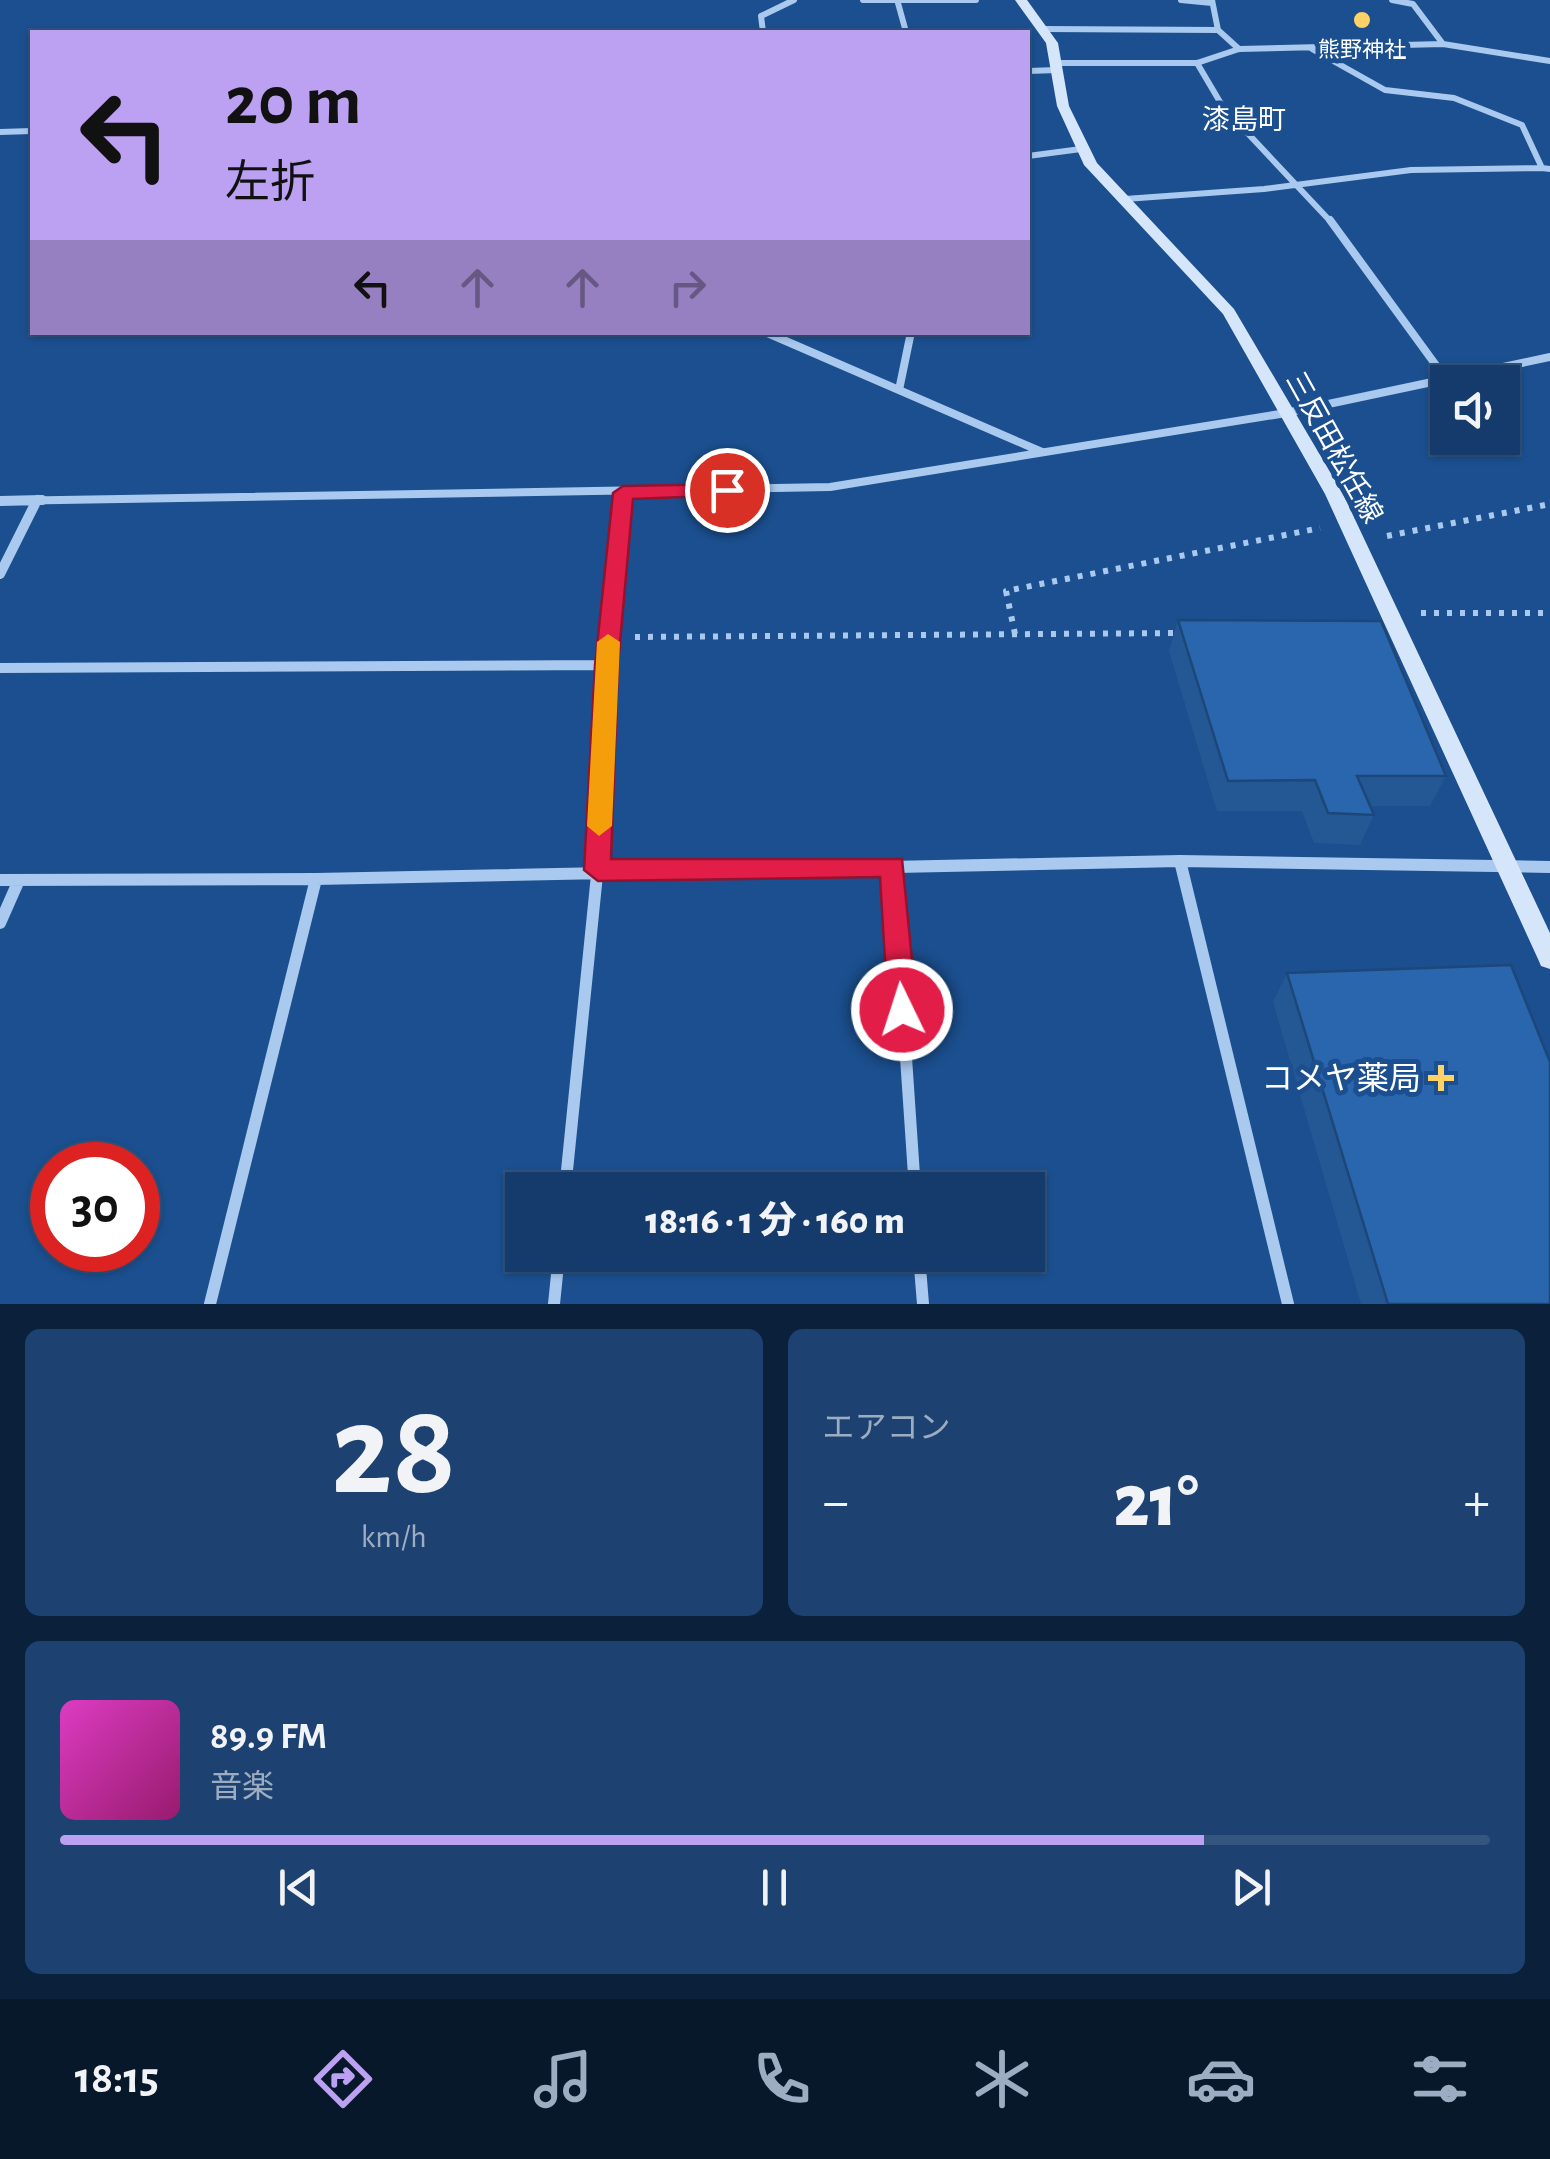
<!DOCTYPE html>
<html lang="ja">
<meta charset="utf-8">
<style>
body{margin:0;font-family:"Alegreya Sans","Noto Sans JP",sans-serif;background:#1d4271;color:#f1f3f6;height:100vh;display:flex;flex-direction:column;font-size:38px;white-space:nowrap}
*{box-sizing:border-box;margin:0}
p{font-size:32px;color:#9dadc1}
.icon{flex:none;width:55px;height:55px;fill:none;stroke:currentColor;stroke-width:2;stroke-linecap:round;stroke-linejoin:round}
.map{position:relative;height:1304px;overflow:hidden}
.sheet{display:flex;flex-direction:column;gap:25px;padding:25px;background:#0b203b;flex:1}
.sheet>*{flex:none}
.guide{position:absolute;left:30px;top:30px;width:1000px;height:305px;border-radius:0px;box-shadow:0 2px 8px #0004,0 0 0 2px #33557e;background:#bca0f2;color:#111;overflow:hidden}
.tools{position:absolute;left:1430px;top:365px;display:grid;gap:20px}
.tools a{display:grid;place-items:center;width:90px;height:90px;border-radius:0px;background:#143b6b;box-shadow:0 2px 8px #0004,0 0 0 2px #33557e;font-size:50px}
.speed{position:absolute;left:30px;top:1142px;display:flex;gap:20px;font-size:50px;font-weight:700;text-align:center}
.speed>*{display:grid;place-content:center;width:130px;height:130px;border-radius:50%;background:#143b6b;box-shadow:0 2px 8px #0004,0 0 0 2px #33557e;line-height:1}
.speed .limit{border:15px solid #d22;background:#fff;color:#111}
.pin{position:absolute;display:grid;place-items:center;width:85px;height:85px;color:#fff;margin:-42px;border:5px solid #fff;border-radius:50%;box-shadow:0 2px 10px #0007}
.me{position:absolute;width:110px;margin:-55px;rotate:356deg;stroke-linejoin:round;filter:drop-shadow(0 0 8px #0008)}
.turn{display:flex;align-items:center;gap:35px;height:210px;padding:0 30px;font-size:45px}
.turn .icon{width:130px;height:130px;stroke-width:2.5}
.turn b{display:block;font-size:70px;line-height:85px}
.lanes{display:flex;align-items:center;height:95px;padding:0 30px;background:#0003;justify-content:center;gap:50px;direction:ltr}
.lanes .off{opacity:.35}
.big{font-size:75px;font-weight:800;line-height:1.1}
.sheet .card{flex:1;display:flex;flex-direction:column;justify-content:center;gap:15px;min-width:0;padding:0 35px;border-radius:15px;background:#1d4271}
.sheet .dial{align-items:center;gap:0}
.dial b{font-size:130px;line-height:1}
.song{display:flex;align-items:center;gap:30px}
.cover{width:120px;height:120px;border-radius:15px;background:linear-gradient(135deg,hsl(310 70% 55%),hsl(320 70% 35%))}
.played{height:10px;border-radius:5px;background:linear-gradient(90deg,#bca0f2 80%,#33557e 80%)}
.keys{display:flex;justify-content:space-around;direction:ltr}
.heat{display:flex;justify-content:space-between;align-items:center;font-size:55px;direction:ltr}
.sheet .tiles{flex:1;display:grid;gap:25px;grid-template-columns:1fr 1fr}
.card:last-child{grid-column:span 2}
.trip{position:absolute;left:505px;top:1172px;width:540px;height:100px;border-radius:0px;background:#143b6b;box-shadow:0 2px 8px #0004,0 0 0 2px #33557e;font-weight:800;line-height:100px;text-align:center}
.tabs{display:flex;height:160px;justify-content:space-around;align-items:center;background:#08182b;color:#9dadc1}
.tabs .icon{width:70px;height:70px}
.tabs .current{color:#bca0f2}
.tabs b{font-size:45px;color:#f1f3f6}
.map>svg:first-child{display:block}
.lines{fill:none;stroke-linecap:round;stroke-linejoin:round}
.path{stroke:#a9c9ee;stroke-width:6;stroke-dasharray:5 8;stroke-linecap:butt}
.street-far3{stroke:#a9c9ee;stroke-width:6}
.street-far2{stroke:#a9c9ee;stroke-width:8}
.street-far1{stroke:#a9c9ee;stroke-width:10}
.street{stroke:#a9c9ee;stroke-width:12}
.secondary{fill:#d6e6fa;fill-rule:evenodd}
.wall{fill:#245895}
.building{fill:#2a66ad;stroke:#1d4779;stroke-width:2.5}
.route{fill:#e11d48;stroke:#92132f;stroke-width:2.5}
.slow{fill:#f59e0b}
.poi-dot{fill:#ffd166;stroke:#1b4f8f;stroke-width:4}
.labels{text-anchor:middle;stroke-width:10;stroke-linejoin:round;paint-order:stroke}
.far-poi-label{font-size:22px;fill:#fff;stroke:#1b4f8f}
.far-quarter-label{font-size:28px;fill:#fff;stroke:#1b4f8f}
.street-label{font-size:28px;fill:#fff;stroke:#1b4f8f}
.near-poi-label{font-size:32px;fill:#fff;stroke:#1b4f8f;text-anchor:end}
</style>
<div class="map">
<svg width="1550" height="1304" viewBox="0 0 1550 1304">
<rect width="100%" height="100%" fill="#1b4f8f"/>
<g class="lines">
<!-- path -->
<path class="path" d="M1387,536L1550,504
M1421,613H1550
M1015,634L1006,591L1320,528
M635,637L1183,633"/>
<!-- street-far3 -->
<path class="street-far3" d="M863,0H976
M1181,0L1212,3
M1212,0L1218,30L1239,49
M1392,0L1413,4L1443,44
M898,3L906,32
M1044,29L1218,30
M763,32L761,16L794,0
M1312,49L1385,90L1454,98L1522,125L1542,168L1550,169
M1056,63H1197L1239,49L1443,44L1550,61
M1197,63L1223,107L1332,223
M1028,71L1057,70
M0,132L32,131
M1028,156L1081,149
M1125,199L1264,189L1411,170L1542,168"/>
<!-- street-far2 -->
<path class="street-far2" d="M1330,220L1446,379
M765,332L1042,452
M899,390L911,332
M0,501L830,487L1286,413L1550,357
M36,503L38,499
M622,503L623,493"/>
<!-- street-far1 -->
<path class="street-far1" d="M0,501L42,500
M0,574L37,500
M0,668L606,665
M599,857L606,665L622,500"/>
<!-- street -->
<path class="street" d="M1180,861L1288,1304
M893,866L915,1190
M0,880L316,879L1180,861L1550,867
M0,923L19,880
M565,1190L599,855
M919,1255L923,1304
M210,1304L316,879
M554,1304L559,1255"/>
<!-- secondary -->
<path class="secondary" d="M1015,0H1027L1058,43L1069,106L1097,163L1234,309L1343,494L1550,933V969L1541,966L1538,959L1325,494L1223,314L1084,165L1057,106L1046,43Z"/>
</g>
<!-- wall -->
<path class="wall" d="M1178,620L1446,776L1430,806H1371L1374,815L1360,845L1314,843L1302,811H1217L1169,651Z
M1287,973L1550,1304H1361L1273,1002Z"/>
<!-- building -->
<path class="building" d="M1178,620L1381,621L1446,776H1357L1374,815L1328,813L1315,780L1228,781Z
M1511,965L1550,1062V1304H1388L1287,973Z"/>
<!-- route -->
<path class="route" d="M727,484L737,490L734,495L633,499L618,665L611,859H902L917,1010L912,1019L902,1023L893,1019L888,1010L880,877L598,881L584,870L595,665L613,493L623,486Z"/>
<!-- slow -->
<path class="slow" d="M608,634L620,642L612,826L599,836L587,826L597,642Z"/>
<!-- markers -->
<g class="poi-dot">
<circle cx="1362" cy="20" r="10"/>
<path d="M1436 1063h10v10h10v10h-10v10h-10v-10h-10v-10h10z"/>
</g>
<g class="labels">
<!-- far-poi labels -->
<g class="far-poi-label">
<text x="1362" y="57">熊野神社</text>
</g>
<!-- far-quarter labels -->
<g class="far-quarter-label">
<text x="1244" y="129">漆島町</text>
</g>
<!-- street labels -->
<g class="street-label">
<text transform="translate(1335 447) rotate(61)" y="10">三反田松任線</text>
</g>
<!-- near-poi labels -->
<g class="near-poi-label">
<text x="1421" y="1089">コメヤ薬局</text>
</g>
</g>
</svg>
<div class="tools">
<a><svg class="icon" aria-label="sound" viewBox="0 0 24 24"><path d="M4 9h4l5-4v14l-5-4H4zM17 9q2 3 0 6"/></svg></a>
</div>
<div class="speed"><div class="limit">30</div></div>
<div class="pin" style="left:727px;top:490px;background:#d93025"><svg class="icon" aria-label="arrive" viewBox="0 0 24 24"><path d="M6 21V4h12l-3 4 3 4H6"/></svg></div>
<svg class="me" style="left:902px;top:1010px" viewBox="-20 -20 40 40"><circle r="17" fill="#e11d48" stroke="#fff" stroke-width="3"/><path d="M0-11L8 9 0 5-8 9z" fill="#fff"/></svg>
<div class="trip">18:16 · 1 分 · 160 m</div>
<div class="guide">
<div class="turn"><svg class="icon" aria-label="left" viewBox="0 0 24 24"><path d="M17 20v-9H6M10 6l-5 5 5 5"/></svg><div><b>20 m</b>左折</div></div>
<div class="lanes"><svg class="icon" aria-label="left" viewBox="0 0 24 24"><path d="M17 20v-9H6M10 6l-5 5 5 5"/></svg><svg class="icon off" aria-label="ahead" viewBox="0 0 24 24"><path d="M12 20V5M6 11l6-6 6 6"/></svg><svg class="icon off" aria-label="ahead" viewBox="0 0 24 24"><path d="M12 20V5M6 11l6-6 6 6"/></svg><svg class="icon off" aria-label="right" viewBox="0 0 24 24"><path d="M7 20v-9h11M14 6l5 5-5 5"/></svg></div>
</div>
</div>
<section class="sheet">
<div class="tiles">
<div class="card dial"><b>28</b><p>km/h</p></div>
<div class="card"><p>エアコン</p>
<div class="heat"><a>−</a><b class="big">21°</b><a>+</a></div>
</div>
<div class="card">
<div class="song"><i class="cover"></i><div><b>89.9 FM</b><p>音楽</p></div></div>
<div class="played"></div>
<div class="keys"><svg class="icon" aria-label="previous" viewBox="0 0 24 24"><path d="M18 5L8 12l10 7zM5 5v14"/></svg><svg class="icon" aria-label="pause" viewBox="0 0 24 24"><path d="M8 5v14M16 5v14"/></svg><svg class="icon" aria-label="next" viewBox="0 0 24 24"><path d="M6 5l10 7-10 7zM19 5v14"/></svg></div>
</div>
</div>
</section>
<nav class="tabs">
<b>18:15</b>
<svg class="icon current" aria-label="directions" viewBox="0 0 24 24"><path d="M12 3l9 9-9 9-9-9zM9 14v-3h6M13 9l2 2-2 2"/></svg>
<svg class="icon" aria-label="music" viewBox="0 0 24 24"><path d="M9 18V5l10-2v13"/><circle cx="6" cy="18" r="3"/><circle cx="16" cy="16" r="3"/></svg>
<svg class="icon" aria-label="phone" viewBox="0 0 24 24"><path d="M5 4h4l2 5-3 2q2 4 5 5l2-3 5 2v4C11 20 4 13 5 4z"/></svg>
<svg class="icon" aria-label="climate" viewBox="0 0 24 24"><path d="M12 3v18M4 7l16 10M4 17L20 7"/></svg>
<svg class="icon" aria-label="car" viewBox="0 0 24 24"><path d="M5 17H2v-5l4-1 3-4h7l3 4 3 1v5h-3M9 17h6M6 11h13"/><circle cx="7" cy="17" r="2"/><circle cx="17" cy="17" r="2"/></svg>
<svg class="icon" aria-label="filters" viewBox="0 0 24 24"><path d="M4 7h16M4 17h16"/><circle cx="9" cy="7" r="2"/><circle cx="15" cy="17" r="2"/></svg>
</nav>
